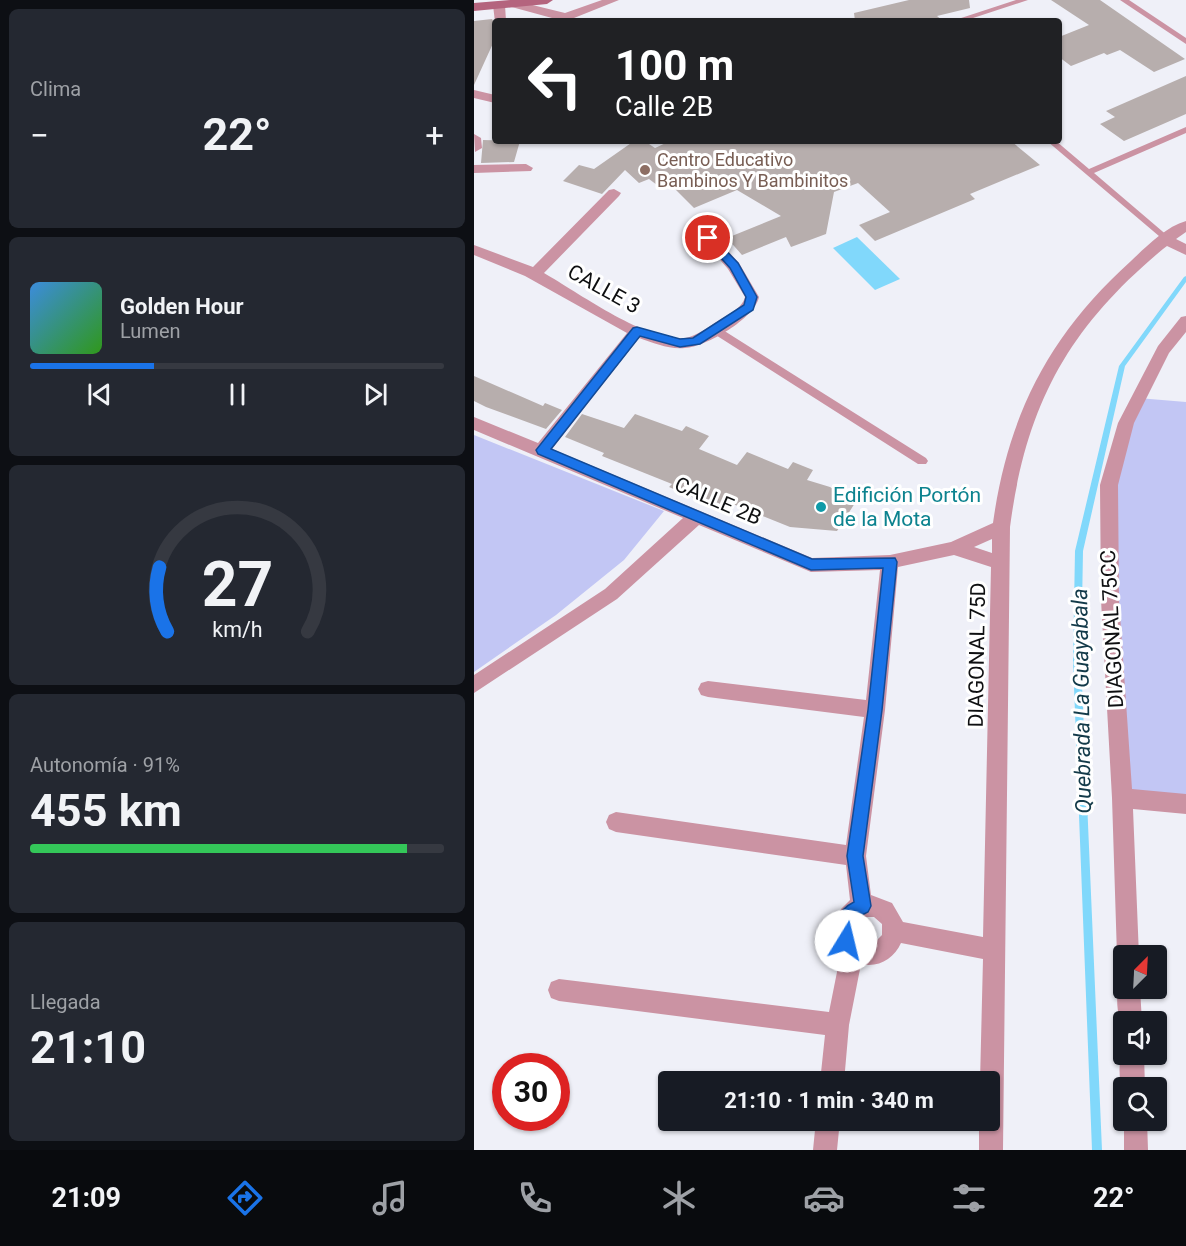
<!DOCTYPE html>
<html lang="es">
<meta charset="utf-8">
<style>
body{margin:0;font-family:Roboto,sans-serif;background:#242831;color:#f1f3f6;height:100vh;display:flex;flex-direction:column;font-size:22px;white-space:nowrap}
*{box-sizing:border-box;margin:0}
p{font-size:20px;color:#9ea1a6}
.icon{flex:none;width:33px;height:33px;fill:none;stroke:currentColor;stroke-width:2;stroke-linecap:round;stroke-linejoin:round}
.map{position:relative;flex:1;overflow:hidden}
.sheet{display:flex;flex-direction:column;gap:9px;padding:9px;background:#0d0f14;width:474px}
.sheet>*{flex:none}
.hud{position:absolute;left:18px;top:18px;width:570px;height:126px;border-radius:6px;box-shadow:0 2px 4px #0004;background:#202124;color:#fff;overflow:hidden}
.needle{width:39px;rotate:24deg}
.buttons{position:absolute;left:639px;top:945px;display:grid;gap:12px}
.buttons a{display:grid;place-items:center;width:54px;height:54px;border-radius:6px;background:#171b24;box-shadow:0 2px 4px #0004;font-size:30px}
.speed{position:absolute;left:18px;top:1053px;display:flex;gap:12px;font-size:30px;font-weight:700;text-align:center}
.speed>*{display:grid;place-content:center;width:78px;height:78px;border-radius:50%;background:#171b24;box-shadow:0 2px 4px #0004;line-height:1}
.speed .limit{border:9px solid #d22;background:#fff;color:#111}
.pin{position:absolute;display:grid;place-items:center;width:51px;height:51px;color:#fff;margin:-26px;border:3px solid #fff;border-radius:50%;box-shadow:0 2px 6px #0007}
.me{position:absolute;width:66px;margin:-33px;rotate:9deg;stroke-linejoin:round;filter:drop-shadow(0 0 4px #0008)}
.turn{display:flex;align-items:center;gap:21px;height:126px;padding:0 24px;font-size:27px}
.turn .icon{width:78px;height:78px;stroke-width:2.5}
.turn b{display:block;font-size:42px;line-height:51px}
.big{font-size:45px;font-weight:700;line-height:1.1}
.sheet .widget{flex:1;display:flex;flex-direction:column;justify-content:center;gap:9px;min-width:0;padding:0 21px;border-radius:9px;background:#242831}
.sheet .dial{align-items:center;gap:0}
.dial svg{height:156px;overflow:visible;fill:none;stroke:#363941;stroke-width:7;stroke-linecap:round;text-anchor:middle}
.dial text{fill:#f1f3f6;stroke:none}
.song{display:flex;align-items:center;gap:18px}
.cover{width:72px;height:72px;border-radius:9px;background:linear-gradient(135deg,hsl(210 70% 55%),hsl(110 70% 35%))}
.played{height:6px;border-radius:3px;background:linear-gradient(90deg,#1a73e8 30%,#363941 30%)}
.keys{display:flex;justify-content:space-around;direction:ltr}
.heat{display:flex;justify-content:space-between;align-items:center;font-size:33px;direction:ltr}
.charge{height:9px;border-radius:4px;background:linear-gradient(90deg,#34c759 91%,#363941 0)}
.trip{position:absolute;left:184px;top:1071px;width:342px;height:60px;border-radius:6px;background:#171b24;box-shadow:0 2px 4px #0004;font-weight:700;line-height:60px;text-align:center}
.tabs{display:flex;height:96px;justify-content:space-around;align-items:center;background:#090b0e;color:#9ea1a6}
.tabs .icon{width:42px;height:42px}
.tabs .current{color:#1a73e8}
.tabs b{font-size:27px;color:#f1f3f6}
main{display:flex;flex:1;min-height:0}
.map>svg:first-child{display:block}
.green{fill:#c2c6f4}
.water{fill:#81d8fb}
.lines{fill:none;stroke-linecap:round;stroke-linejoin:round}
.stream{fill:#81d8fb;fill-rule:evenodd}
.building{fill:#b7aead}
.lane{fill:#cb93a3;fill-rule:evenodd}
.street{fill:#cb93a3;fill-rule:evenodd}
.secondary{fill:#b4647e;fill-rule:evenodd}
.route{fill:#1a73e8;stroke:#114b97;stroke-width:1.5}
.education-dot{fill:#8d6e63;stroke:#fff;stroke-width:2}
.culture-dot{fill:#0f9aa8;stroke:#fff;stroke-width:2}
.labels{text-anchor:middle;stroke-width:6;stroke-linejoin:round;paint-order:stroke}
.far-education-label{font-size:18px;fill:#785e54;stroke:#fff;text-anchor:start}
.street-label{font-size:21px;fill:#0e0f11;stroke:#fff}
.culture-label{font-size:21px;fill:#0d838f;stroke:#fff;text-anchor:start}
.water-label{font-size:22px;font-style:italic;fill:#133a49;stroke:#fff}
</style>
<main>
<section class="sheet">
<div class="widget"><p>Clima</p>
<div class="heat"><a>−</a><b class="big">22°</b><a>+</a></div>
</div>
<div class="widget">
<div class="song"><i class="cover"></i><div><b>Golden Hour</b><p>Lumen</p></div></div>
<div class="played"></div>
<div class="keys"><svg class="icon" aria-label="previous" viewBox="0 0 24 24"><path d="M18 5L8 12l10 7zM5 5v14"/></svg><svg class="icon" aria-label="pause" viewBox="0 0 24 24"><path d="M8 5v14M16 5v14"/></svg><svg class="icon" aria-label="next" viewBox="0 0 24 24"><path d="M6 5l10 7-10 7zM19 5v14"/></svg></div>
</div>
<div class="widget dial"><svg viewBox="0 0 100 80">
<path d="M14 69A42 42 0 1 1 86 69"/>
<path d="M14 69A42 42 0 0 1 10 36" stroke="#1a73e8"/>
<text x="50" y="56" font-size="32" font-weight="700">27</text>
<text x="50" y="72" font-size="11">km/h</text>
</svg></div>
<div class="widget"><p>Autonomía · 91%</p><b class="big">455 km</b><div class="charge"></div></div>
<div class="widget"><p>Llegada</p><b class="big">21:10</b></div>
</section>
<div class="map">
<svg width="712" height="1150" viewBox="0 0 712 1150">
<rect width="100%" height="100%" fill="#eff0f8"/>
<!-- green -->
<path class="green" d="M664,398L712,402V804L648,798L635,485Z
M0,435L190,511L150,560L82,615L0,672Z"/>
<!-- water -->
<path class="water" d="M383,237L426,279L401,290L359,248Z"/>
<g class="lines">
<!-- stream -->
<path class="stream" d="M712,276V282L651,366L609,551L607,661L628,1150H618L599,661L601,551L645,366L710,277Z"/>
</g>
<!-- building -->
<path class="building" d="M435,0H495L496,8L463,16L469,21H381L380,13Z
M577,0H626L711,59L680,72L646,50L633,55L630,53L597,66L585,57V37L615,25Z
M18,19L21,24V39L0,85V21Z
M712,76V114L650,141L626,124L641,117L632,111Z
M9,140L46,141L40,162L7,163Z
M160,141H178L175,144L181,148L196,141H537L566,165L496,194L501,199L401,241L385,225L416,212L384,183L360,192L352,234L317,247L312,237L268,255L253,238L307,216L263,190L220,208L193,181L183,185L175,179L165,183L151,170L128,194L89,181L105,165L120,169Z
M0,376L69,406L71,403L88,410L72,429L12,407L0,401Z
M108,414L150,428L161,414L208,431L212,426L235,436L225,449L263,465L273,452L314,469L319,462L339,470L333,480L356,487L381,503L363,531L316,527L254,502L251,506L235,499L232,503L195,487L198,484L128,456L130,453L91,437Z"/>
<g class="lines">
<!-- lane -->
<path class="lane" d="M542,0H554L490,21H478Z
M646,0H655L712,38V44Z
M712,127V133L620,173L695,237L697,239L692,242L573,141H582L615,169Z
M241,325L452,458L454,461L452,464H444L237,332V326Z"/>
<!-- street -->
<path class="street" d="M38,0L91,13L128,0H145L100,18L102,21H89L34,6L32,4Z
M25,1L31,5L32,21L21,22L19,5Z
M0,90L21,95V103L0,98Z
M0,134L7,138L8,148L1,152Z
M52,164L59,168L57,171L0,173V165Z
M140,189L147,193L145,196L70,273C105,293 172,342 211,338C223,336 234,327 244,321C254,314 268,309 271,297L254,269L227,238L234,233L239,235L265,263L285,297C281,318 232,347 211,348C196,350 180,343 165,338L78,449L338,558L416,555L477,542L519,523C534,415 575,335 657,261C672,247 691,227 712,221V232L702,239L712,244V255L693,246L689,249C594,328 552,405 536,527L529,1150H505V1120H516V1082H506L509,959L427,943C420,959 404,968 387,964L375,1025L370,1082H346L351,1035L85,1001L77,998L74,990L77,982L85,979L355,1012L367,952L361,937L360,925L367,909L376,900L372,865L142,832L135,829L132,822L135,815L142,812L372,845L390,717L234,697L227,695L224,689L227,683L234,681L392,700L406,570L337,572L225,525L143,599L0,693V675L131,589L209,518L0,430V417L64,443L153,333L51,276L0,255V245L59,267L135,190ZM518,539V553L500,547ZM480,555L517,567L509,937L429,922L418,903L397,895L392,856L411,710L424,567ZM390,917H400L408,924V935L400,943H390L382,935V924Z
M712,316V332L695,353L660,423L644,485L645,600L658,789L712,794V814L659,809L665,956H650V965L646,964L643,956L638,798L627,600L626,485L644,423L684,346L707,317Z
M650,979V988H666L668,1022H650V1030C643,1018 639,989 650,979Z
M650,1046V1054H670L671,1088H650V1094C644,1081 644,1059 650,1046Z
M650,1119L673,1120L674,1150H650Z
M342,1120H366L363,1150H339Z"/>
<!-- secondary -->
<path class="secondary" d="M36,0H79L73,4L0,11V3Z"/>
</g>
<!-- route -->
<path class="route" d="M234,235L238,236L264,263L283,297L279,310L226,344L206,347L166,336L77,449L338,559L421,558L423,562L408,710L389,856L397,906L394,912L384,917L379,923L381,941L378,947L372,949L366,947C359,929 361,911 380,902L373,856L394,710L409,568L337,570L64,454L62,450L159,328L163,327L206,339L219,338L270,305L272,297L256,268L229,238Z"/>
<!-- markers -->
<circle class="education-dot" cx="171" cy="170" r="6"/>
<circle class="culture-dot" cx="347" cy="507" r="6"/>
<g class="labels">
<!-- far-education labels -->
<g class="far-education-label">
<text x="183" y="166">Centro Educativo<tspan x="183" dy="21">Bambinos Y Bambinitos</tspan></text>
</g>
<!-- street labels -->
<g class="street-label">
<text transform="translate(130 289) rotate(29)" y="7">CALLE 3</text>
<text transform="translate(244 501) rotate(23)" y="7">CALLE 2B</text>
<text transform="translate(638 629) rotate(-93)" y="7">DIAGONAL 75CC</text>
<text transform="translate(503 655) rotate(-89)" y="7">DIAGONAL 75D</text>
</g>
<!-- culture labels -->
<g class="culture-label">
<text x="359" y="502">Edifición Portón<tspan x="359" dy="24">de la Mota</tspan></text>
</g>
<!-- water labels -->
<g class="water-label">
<text transform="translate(607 701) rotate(-91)" y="8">Quebrada La Guayabala</text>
</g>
</g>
</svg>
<div class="buttons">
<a><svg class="needle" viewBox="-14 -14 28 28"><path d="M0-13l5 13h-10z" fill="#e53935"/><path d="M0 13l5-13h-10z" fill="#9ea1a6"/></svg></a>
<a><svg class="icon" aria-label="sound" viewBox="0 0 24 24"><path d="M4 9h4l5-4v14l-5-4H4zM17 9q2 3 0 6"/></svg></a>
<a><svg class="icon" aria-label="search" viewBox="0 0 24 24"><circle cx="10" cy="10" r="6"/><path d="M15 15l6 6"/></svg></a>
</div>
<div class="speed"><div class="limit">30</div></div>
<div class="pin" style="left:234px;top:238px;background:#d93025"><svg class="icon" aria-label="arrive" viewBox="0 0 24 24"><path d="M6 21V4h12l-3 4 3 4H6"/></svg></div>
<svg class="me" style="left:372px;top:941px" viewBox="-20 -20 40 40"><circle r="19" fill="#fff"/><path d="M0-13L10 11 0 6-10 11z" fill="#1a73e8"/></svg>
<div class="trip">21:10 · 1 min · 340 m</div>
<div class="hud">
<div class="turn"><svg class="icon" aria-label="left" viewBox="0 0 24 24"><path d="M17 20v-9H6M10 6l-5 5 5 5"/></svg><div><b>100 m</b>Calle 2B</div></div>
</div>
</div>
</main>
<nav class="tabs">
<b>21:09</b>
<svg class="icon current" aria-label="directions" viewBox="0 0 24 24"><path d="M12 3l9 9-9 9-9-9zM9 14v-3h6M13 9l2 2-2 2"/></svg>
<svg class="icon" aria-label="music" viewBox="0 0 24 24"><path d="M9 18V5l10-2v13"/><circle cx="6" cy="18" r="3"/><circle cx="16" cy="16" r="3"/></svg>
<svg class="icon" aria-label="phone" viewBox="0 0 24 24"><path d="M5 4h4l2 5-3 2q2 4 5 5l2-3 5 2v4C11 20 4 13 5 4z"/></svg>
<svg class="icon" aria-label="climate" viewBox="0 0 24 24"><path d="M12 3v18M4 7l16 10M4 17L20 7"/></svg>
<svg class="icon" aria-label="car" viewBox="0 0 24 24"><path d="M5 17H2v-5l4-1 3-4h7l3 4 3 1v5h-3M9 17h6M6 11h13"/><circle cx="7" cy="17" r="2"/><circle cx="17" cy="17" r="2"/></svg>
<svg class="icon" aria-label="filters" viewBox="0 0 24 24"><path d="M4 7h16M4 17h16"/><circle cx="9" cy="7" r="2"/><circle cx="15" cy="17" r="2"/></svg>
<b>22°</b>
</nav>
